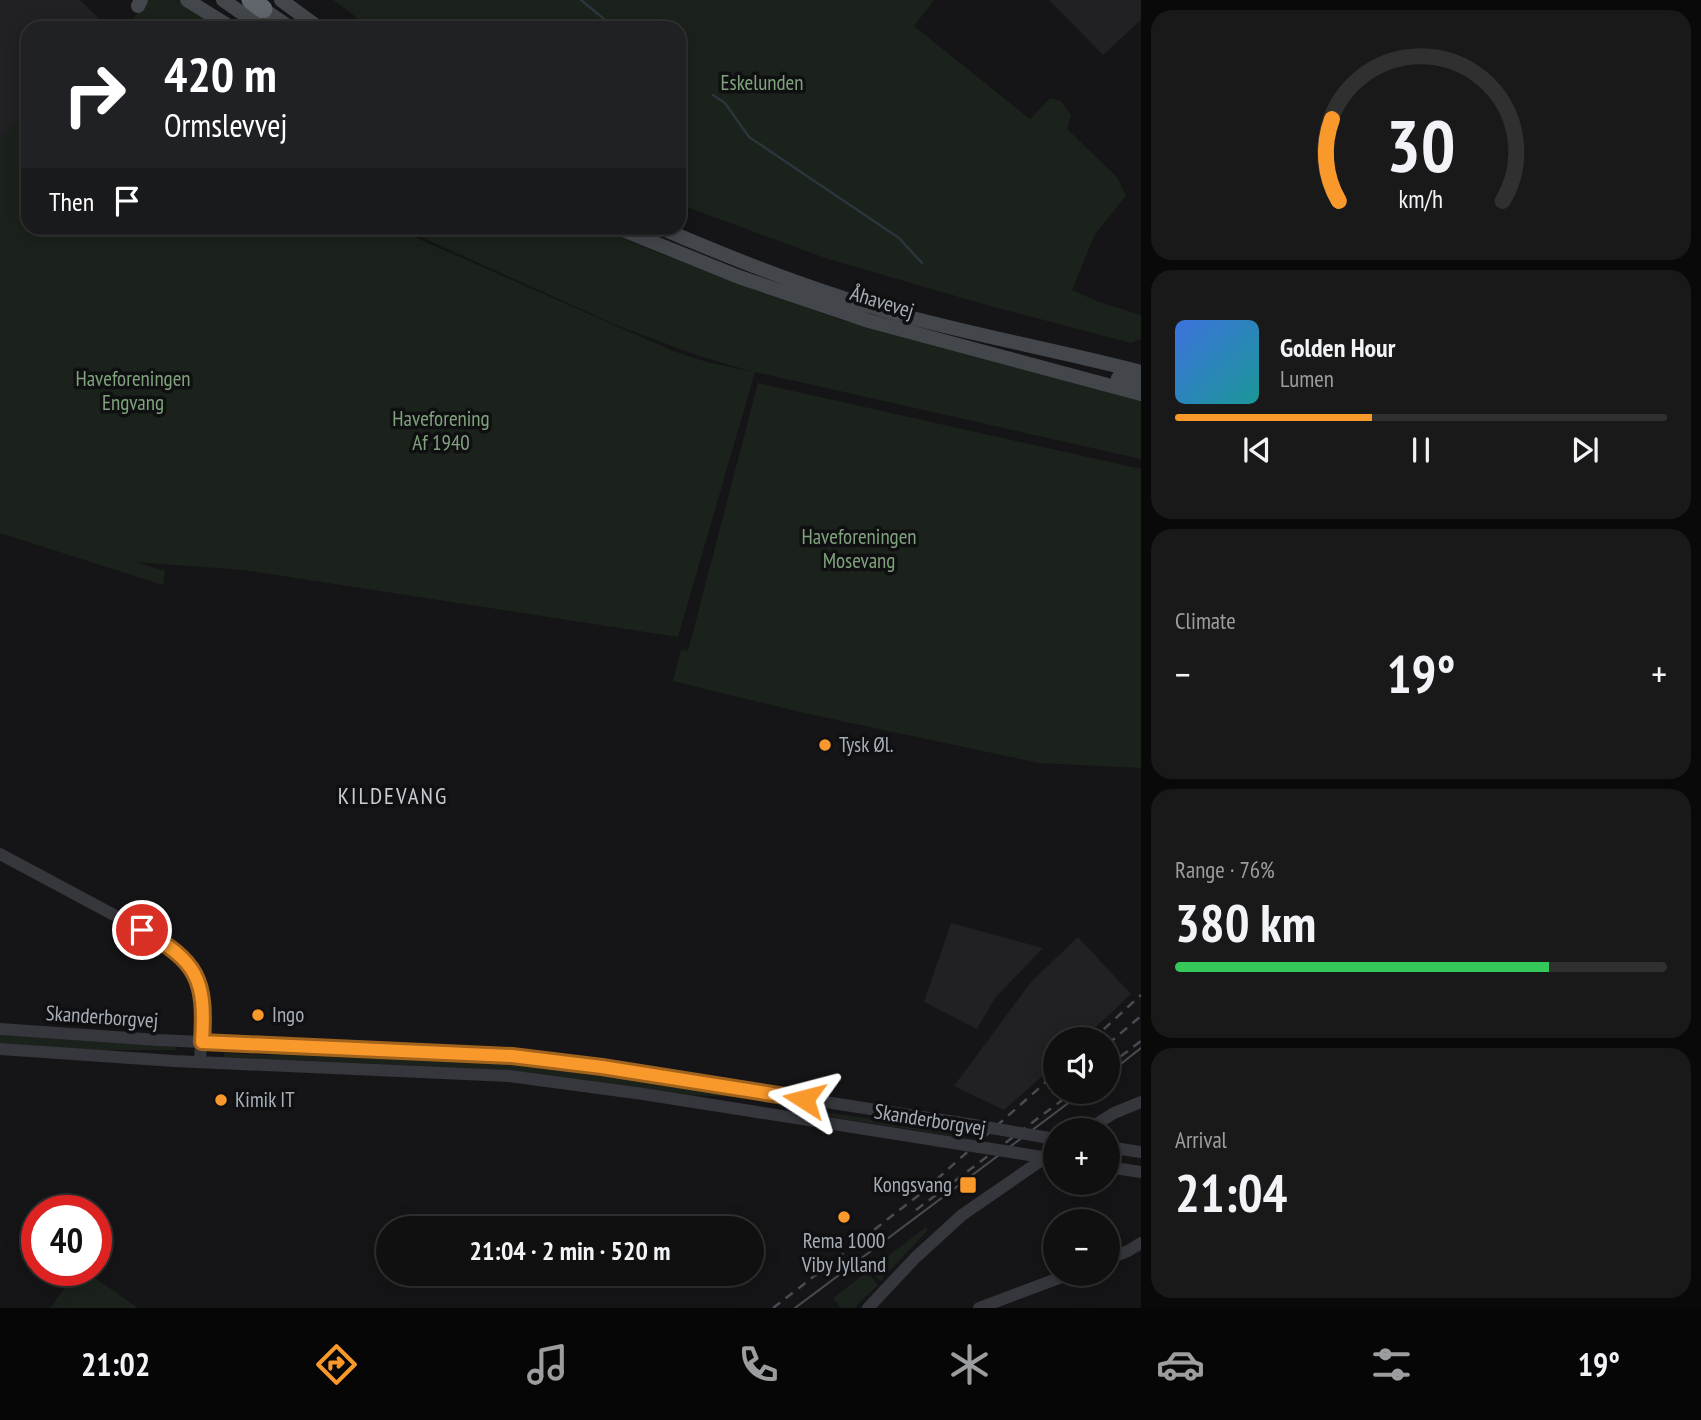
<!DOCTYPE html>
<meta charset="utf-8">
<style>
body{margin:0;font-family:"PT Sans Narrow",sans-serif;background:#19191a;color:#f1f3f6;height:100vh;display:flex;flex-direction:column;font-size:26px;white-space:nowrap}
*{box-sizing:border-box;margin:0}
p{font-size:23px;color:#9c9d9f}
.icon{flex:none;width:38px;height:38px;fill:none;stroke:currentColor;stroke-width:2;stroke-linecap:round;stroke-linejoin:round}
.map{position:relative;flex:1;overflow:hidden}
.side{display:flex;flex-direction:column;gap:10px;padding:10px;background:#090909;width:560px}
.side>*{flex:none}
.top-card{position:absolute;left:21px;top:21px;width:665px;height:214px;border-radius:21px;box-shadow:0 4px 18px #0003,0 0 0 2px #303031;background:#202124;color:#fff;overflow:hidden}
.fabs{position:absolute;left:1043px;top:1027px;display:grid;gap:14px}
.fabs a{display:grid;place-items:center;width:77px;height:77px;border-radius:50%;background:#101011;box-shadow:0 4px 18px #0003,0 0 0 2px #303031;font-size:35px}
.speed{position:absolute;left:21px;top:1195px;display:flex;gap:14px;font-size:35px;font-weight:700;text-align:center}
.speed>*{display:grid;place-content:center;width:91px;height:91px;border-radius:50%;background:#101011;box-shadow:0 4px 18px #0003,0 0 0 2px #303031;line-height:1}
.speed .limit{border:10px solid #d22;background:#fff;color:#111}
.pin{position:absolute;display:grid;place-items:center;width:60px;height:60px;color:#fff;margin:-30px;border:4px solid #fff;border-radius:50%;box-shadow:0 2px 7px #0007}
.me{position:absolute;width:77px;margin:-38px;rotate:279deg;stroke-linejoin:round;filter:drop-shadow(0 0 5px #0008)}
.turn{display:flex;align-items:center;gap:24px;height:147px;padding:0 28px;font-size:32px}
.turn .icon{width:91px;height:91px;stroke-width:2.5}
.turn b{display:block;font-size:49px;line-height:60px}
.then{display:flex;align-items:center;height:66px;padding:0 28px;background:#0003;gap:14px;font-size:26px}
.big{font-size:52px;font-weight:700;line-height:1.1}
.side .tile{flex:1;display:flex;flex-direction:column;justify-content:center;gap:10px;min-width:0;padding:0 24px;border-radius:21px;background:#19191a}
.side .dial{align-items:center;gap:0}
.dial svg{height:182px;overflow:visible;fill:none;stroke:#303031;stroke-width:7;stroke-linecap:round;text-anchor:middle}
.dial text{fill:#f1f3f6;stroke:none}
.song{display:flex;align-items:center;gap:21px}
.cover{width:84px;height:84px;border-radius:10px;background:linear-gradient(135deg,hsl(220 70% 55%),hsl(180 70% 35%))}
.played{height:7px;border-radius:4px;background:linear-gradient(90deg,#f9992b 40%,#303031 40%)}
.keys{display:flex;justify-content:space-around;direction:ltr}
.heat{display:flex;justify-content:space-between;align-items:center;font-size:38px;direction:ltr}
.charge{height:10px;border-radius:5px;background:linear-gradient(90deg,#34c759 76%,#303031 0)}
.trip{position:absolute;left:376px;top:1216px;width:388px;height:70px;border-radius:35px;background:#101011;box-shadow:0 4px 18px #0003,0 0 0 2px #303031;font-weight:700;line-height:70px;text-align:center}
.dock{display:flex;height:112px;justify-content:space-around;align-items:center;background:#060607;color:#9c9d9f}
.dock .icon{width:49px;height:49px}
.dock .selected{color:#f9992b}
.dock b{font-size:32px;color:#f1f3f6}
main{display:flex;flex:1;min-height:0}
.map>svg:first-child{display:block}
.built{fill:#212124}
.green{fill:#1b221b}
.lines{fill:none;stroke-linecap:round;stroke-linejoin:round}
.stream{stroke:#2a363b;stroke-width:2.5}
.tertiary{stroke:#36373c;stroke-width:12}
.secondary{stroke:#43474c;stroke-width:14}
.motorway{stroke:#61666d;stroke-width:19}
.tram{stroke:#484c51;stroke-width:2}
.rail{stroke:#484c51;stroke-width:2.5;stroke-dasharray:9 7;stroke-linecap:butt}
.tertiary-bridge{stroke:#36373c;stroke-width:12}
.route-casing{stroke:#a2631c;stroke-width:18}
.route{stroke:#f9992b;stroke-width:12}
.poi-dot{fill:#f9992b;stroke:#101012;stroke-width:2.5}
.labels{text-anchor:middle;stroke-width:7;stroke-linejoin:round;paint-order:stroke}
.park-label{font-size:21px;fill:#7fa37c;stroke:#101012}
.street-label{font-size:21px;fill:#a6aeb7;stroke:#101012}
.poi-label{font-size:21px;fill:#a6aeb7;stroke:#101012;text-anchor:start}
.neighbourhood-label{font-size:23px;letter-spacing:2px;fill:#c7ccd3;stroke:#101012}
</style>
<main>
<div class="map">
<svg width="1141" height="1308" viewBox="0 0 1141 1308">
<rect width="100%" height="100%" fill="#151517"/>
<!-- built -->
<path class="built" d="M0,0H80L109,28H28V126L0,145Z
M1049,0H1141V20L1103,55Z
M951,923L1043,948L995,998L977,1029L924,1002Z
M1078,937L1131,994L1083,1039L1055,1040V1065L1004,1110L954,1086L1031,982Z"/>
<!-- green -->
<path class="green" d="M146,0H177L222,28H132L133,19Z
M333,0H934L914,26L1030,119L1050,98L1061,101L1071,115L1067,129L1117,177L1126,196L1095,234L1072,290L1099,302L1141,315V339L1131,343L990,306L825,258L679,204V28H371Z
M28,118V228H394L673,351L707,362L753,372L699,356L621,327L401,228H598L667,256L838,319L1141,400V459L755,372L678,637L244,570L135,562L165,571L163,585L0,533V140L15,122L21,126Z
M758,383L1141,469V768L1039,763L804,713L673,681L681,650L688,651Z
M0,1035L176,1047V1050H88L0,1043Z
M308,1052L436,1058L553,1067L781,1101V1105L734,1097L686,1095L508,1070L224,1057V1053L264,1055Z
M824,1112C872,1120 919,1123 967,1131L966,1138L823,1116Z
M926,1227L928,1230L880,1281L870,1270Z
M867,1272L878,1285L854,1308H841L833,1298Z
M92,1276L138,1308H50L70,1281Z"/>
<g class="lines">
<!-- stream -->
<path class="stream" d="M581,0L615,28
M713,95L725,103L749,137L899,238L922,263"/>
<!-- tertiary -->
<path class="tertiary" d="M0,854L142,930L181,956L194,971L203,999L200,1062
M0,1029L158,1040L512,1056L644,1074L968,1124
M0,1049L174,1061L509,1076L643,1094L947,1142
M1087,1130L1114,1113L1141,1102
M1108,1147L1141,1152
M1108,1167L1141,1172
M1108,1259L1128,1251L1141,1243
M868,1308L915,1258L962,1215L1055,1151
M979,1308L1070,1274"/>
<!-- secondary -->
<path class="secondary" d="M187,0L232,28
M223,0L263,28
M281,0L319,28
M138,6L141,0
M263,9L291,28
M618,228L739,277L869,321L1141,394
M661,228C737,261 816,292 897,314C978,336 1060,351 1141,372
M1118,378L1141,383"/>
<!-- motorway -->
<path class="motorway" d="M251,0L263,9"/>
<!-- tram -->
<path class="tram" d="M1108,1074L1141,1048
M795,1308L1083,1092"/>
<!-- rail -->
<path class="rail" d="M1092,1040L1141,995
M1108,1044L1141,1016
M1108,1066L1141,1041
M916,1210L1073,1092
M773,1308L919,1195L1055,1074"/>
<!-- tertiary-bridge -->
<path class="tertiary-bridge" d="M968,1124L1055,1139
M947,1142L1055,1159"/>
</g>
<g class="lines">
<defs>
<path id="route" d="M142,930C198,962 206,979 202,1042L512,1056L602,1067L804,1099"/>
</defs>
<!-- route casing -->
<use href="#route" class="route-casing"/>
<!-- route -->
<use href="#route" class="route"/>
</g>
<!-- markers -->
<g class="poi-dot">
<circle cx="825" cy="745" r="7"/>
<circle cx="258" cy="1015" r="7"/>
<circle cx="221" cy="1100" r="7"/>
<rect x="959" y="1176" width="18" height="18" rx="3.5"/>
<circle cx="844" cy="1217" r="7"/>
</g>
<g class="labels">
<!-- park labels -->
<g class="park-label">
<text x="762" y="90">Eskelunden</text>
<text x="133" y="386">Haveforeningen<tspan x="133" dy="24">Engvang</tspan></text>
<text x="441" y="426">Haveforening<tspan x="441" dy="24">Af 1940</tspan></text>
<text x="859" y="544">Haveforeningen<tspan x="859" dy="24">Mosevang</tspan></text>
</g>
<!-- street labels -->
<g class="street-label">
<text transform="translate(882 302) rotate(17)" y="7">Åhavevej</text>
<text transform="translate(102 1017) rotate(4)" y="7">Skanderborgvej</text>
<text transform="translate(930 1120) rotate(9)" y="7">Skanderborgvej</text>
</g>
<!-- poi labels -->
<g class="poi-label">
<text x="839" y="752">Tysk Øl.</text>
<text x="272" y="1022">Ingo</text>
<text x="235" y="1107">Kimik IT</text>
<text x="952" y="1192" text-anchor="end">Kongsvang</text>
<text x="844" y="1248" text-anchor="middle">Rema 1000<tspan x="844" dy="24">Viby Jylland</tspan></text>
</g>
<!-- neighbourhood labels -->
<g class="neighbourhood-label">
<text x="393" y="804">KILDEVANG</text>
</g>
</g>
</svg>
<div class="fabs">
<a><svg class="icon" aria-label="sound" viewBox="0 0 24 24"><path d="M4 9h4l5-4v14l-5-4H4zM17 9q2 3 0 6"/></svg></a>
<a>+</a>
<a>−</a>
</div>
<div class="speed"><div class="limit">40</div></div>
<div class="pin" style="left:142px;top:930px;background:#d93025"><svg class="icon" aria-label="arrive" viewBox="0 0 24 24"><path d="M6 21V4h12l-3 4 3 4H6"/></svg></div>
<svg class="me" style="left:804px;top:1099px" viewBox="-20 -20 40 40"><path d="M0-17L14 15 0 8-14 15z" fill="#f9992b" stroke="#fff" stroke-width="4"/></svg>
<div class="trip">21:04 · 2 min · 520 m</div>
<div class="top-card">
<div class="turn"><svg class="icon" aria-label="right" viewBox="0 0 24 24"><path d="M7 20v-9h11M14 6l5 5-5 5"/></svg><div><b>420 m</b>Ormslevvej</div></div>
<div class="then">Then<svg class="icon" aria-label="arrive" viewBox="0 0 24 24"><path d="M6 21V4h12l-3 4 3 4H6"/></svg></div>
</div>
</div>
<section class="side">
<div class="tile dial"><svg viewBox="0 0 100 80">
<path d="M14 69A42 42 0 1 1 86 69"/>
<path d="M14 69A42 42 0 0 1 11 33" stroke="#f9992b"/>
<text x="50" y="56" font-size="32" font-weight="700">30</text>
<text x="50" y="72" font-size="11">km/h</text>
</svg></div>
<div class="tile">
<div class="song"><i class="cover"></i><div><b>Golden Hour</b><p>Lumen</p></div></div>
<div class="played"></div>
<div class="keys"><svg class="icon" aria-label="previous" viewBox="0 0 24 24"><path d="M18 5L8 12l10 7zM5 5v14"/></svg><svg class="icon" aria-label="pause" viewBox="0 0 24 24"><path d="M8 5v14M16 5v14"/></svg><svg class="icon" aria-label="next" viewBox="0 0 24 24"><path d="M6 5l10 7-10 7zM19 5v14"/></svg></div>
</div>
<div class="tile"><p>Climate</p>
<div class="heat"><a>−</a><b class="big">19°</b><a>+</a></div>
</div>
<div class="tile"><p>Range · 76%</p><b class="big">380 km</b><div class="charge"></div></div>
<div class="tile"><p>Arrival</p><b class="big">21:04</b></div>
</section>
</main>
<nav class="dock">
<b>21:02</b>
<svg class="icon selected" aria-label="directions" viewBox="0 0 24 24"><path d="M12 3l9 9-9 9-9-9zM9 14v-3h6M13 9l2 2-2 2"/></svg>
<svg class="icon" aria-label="music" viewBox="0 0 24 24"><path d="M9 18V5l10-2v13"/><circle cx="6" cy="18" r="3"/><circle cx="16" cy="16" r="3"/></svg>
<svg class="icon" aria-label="phone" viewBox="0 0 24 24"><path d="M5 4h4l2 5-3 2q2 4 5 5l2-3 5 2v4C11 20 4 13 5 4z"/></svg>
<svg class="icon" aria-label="climate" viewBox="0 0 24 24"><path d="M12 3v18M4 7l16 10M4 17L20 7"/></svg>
<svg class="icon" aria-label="car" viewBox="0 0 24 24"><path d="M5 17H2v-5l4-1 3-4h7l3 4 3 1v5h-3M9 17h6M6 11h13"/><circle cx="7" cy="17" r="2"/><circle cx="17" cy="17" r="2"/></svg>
<svg class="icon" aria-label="filters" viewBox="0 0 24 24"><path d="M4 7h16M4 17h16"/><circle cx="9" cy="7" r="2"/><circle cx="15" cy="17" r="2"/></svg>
<b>19°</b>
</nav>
